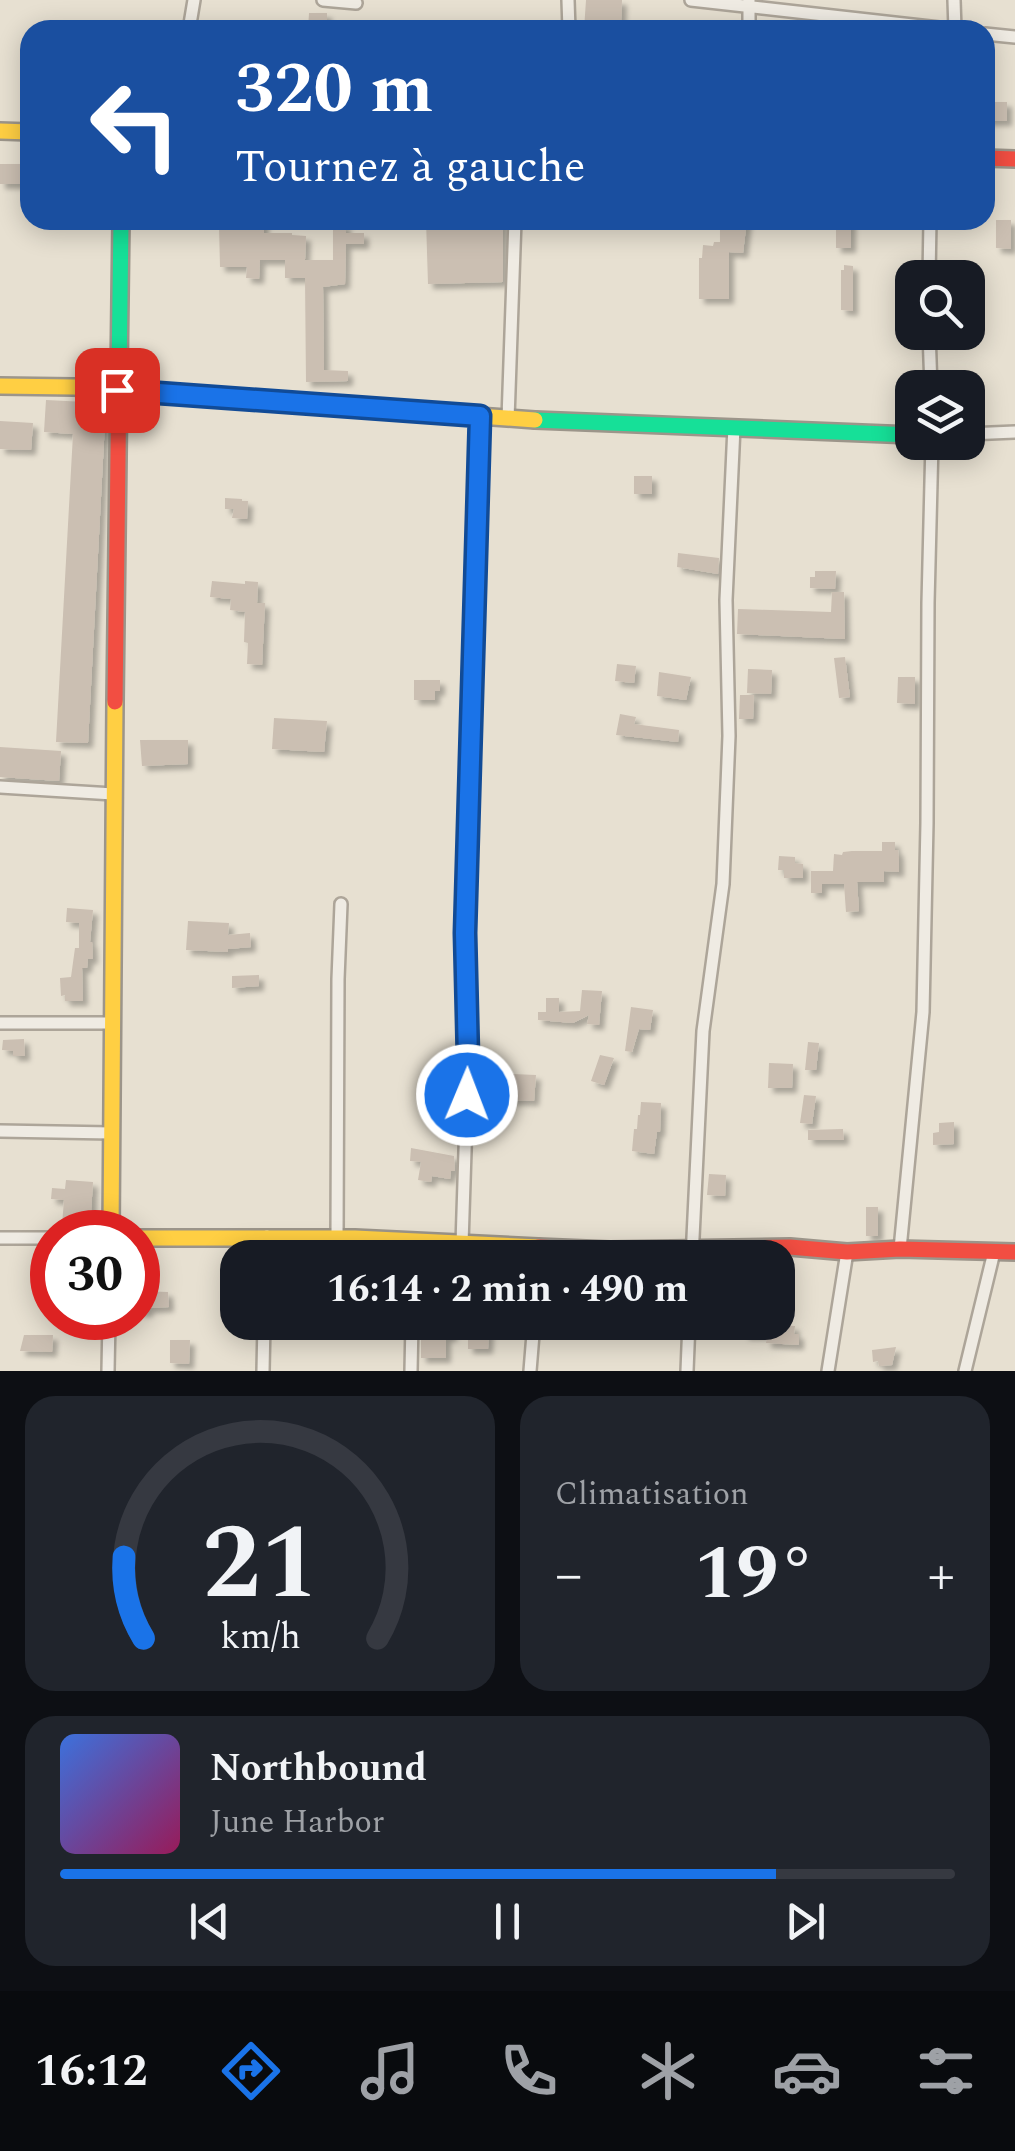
<!DOCTYPE html>
<html lang="fr">
<meta charset="utf-8">
<style>
body{margin:0;font-family:Spectral,serif;background:#20242c;color:#f1f3f6;height:100vh;display:flex;flex-direction:column;font-size:38px;white-space:nowrap}
*{box-sizing:border-box;margin:0}
p{font-size:32px;color:#9ea1a6}
.icon{flex:none;width:55px;height:55px;fill:none;stroke:currentColor;stroke-width:2;stroke-linecap:round;stroke-linejoin:round}
.map{position:relative;height:1371px;overflow:hidden}
.details{display:flex;flex-direction:column;gap:25px;padding:25px;background:#0d0f14;flex:1}
.details>*{flex:none}
.top-card{position:absolute;left:20px;top:20px;width:975px;height:210px;border-radius:30px;box-shadow:0 5px 25px #0003;background:#1a4fa0;color:#fff;overflow:hidden}
.fabs{position:absolute;left:895px;top:260px;display:grid;gap:20px}
.fabs a{display:grid;place-items:center;width:90px;height:90px;border-radius:20px;background:#171b24;box-shadow:0 5px 25px #0003;font-size:50px}
.speed{position:absolute;left:30px;top:1210px;display:flex;gap:20px;font-size:50px;font-weight:700;text-align:center}
.speed>*{display:grid;place-content:center;width:130px;height:130px;border-radius:50%;background:#171b24;box-shadow:0 5px 25px #0003;line-height:1}
.speed .limit{border:15px solid #d22;background:#fff;color:#111}
.pin{position:absolute;display:grid;place-items:center;width:85px;height:85px;color:#fff;margin:-42px;border-radius:20px;box-shadow:0 5px 15px #0006}
.me{position:absolute;width:110px;margin:-55px;rotate:1deg;stroke-linejoin:round;filter:drop-shadow(0 0 8px #0008)}
.turn{display:flex;align-items:center;gap:35px;height:210px;padding:0 50px;font-size:45px}
.turn .icon{width:130px;height:130px;stroke-width:2.5}
.turn b{display:block;font-size:70px;line-height:85px}
.big{font-size:75px;font-weight:700;line-height:1.1}
.details .widget{flex:1;display:flex;flex-direction:column;justify-content:center;gap:15px;min-width:0;padding:0 35px;border-radius:30px;background:#20242c}
.details .dial{align-items:center;gap:0}
.dial svg{height:260px;overflow:visible;fill:none;stroke:#363941;stroke-width:7;stroke-linecap:round;text-anchor:middle}
.dial text{fill:#f1f3f6;stroke:none}
.song{display:flex;align-items:center;gap:30px}
.cover{width:120px;height:120px;border-radius:15px;background:linear-gradient(135deg,hsl(220 70% 55%),hsl(330 70% 35%))}
.played{height:10px;border-radius:5px;background:linear-gradient(90deg,#1a73e8 80%,#363941 80%)}
.keys{display:flex;justify-content:space-around;direction:ltr}
.heat{display:flex;justify-content:space-between;align-items:center;font-size:55px;direction:ltr}
.details .tiles{flex:1;display:grid;gap:25px;grid-template-columns:1fr 1fr}
.widget:last-child{grid-column:span 2}
.trip{position:absolute;left:220px;top:1240px;width:575px;height:100px;border-radius:30px;background:#171b24;box-shadow:0 5px 25px #0003;font-weight:700;line-height:100px;text-align:center}
.tabs{display:flex;height:160px;justify-content:space-around;align-items:center;background:#090b0e;color:#9ea1a6}
.tabs .icon{width:70px;height:70px}
.tabs .on{color:#1a73e8}
.tabs b{font-size:45px;color:#f1f3f6}
.map>svg:first-child{display:block}
.building{fill:#cbbfb2;filter:url(#shadow)}
.lines{fill:none;stroke-linecap:round;stroke-linejoin:round}
.street-casing{stroke:#ada599;stroke-width:16}
.fast-casing{stroke:#9c958a;stroke-width:20}
.slow-casing{stroke:#9c958a;stroke-width:20}
.jam-casing{stroke:#9c958a;stroke-width:20}
.street{stroke:#efebe3;stroke-width:11}
.fast{stroke:#16e098;stroke-width:15}
.slow{stroke:#ffcf43;stroke-width:15}
.jam{stroke:#f24e42;stroke-width:15}
.route-casing{stroke:#114b97;stroke-width:25}
.route{stroke:#1a73e8;stroke-width:18}
</style>
<div class="map">
<svg width="1015" height="1371" viewBox="0 0 1015 1371">
<defs>
<filter id="shadow"><feDropShadow dx="5" dy="5" stdDeviation="2.5" flood-color="#0004"/></filter>
</defs>
<rect width="100%" height="100%" fill="#e7e0d1"/>
<!-- building -->
<path class="building" d="M586,0H622L621,24L608,23V30H584Z
M309,13H327V30H308Z
M985,102H1007V121H985Z
M0,164H30V184H0Z
M251,220H264V233H292V235L306,236L305,260H333V224H346V233H364V244H346L345,284L323,287L324,370L348,371V381L306,382L305,278H285V260H260L259,279L246,278L247,267H220L219,225L250,223Z
M426,220H503V282L428,284Z
M720,220H747L743,253L729,252V299H699V258H702L703,245L713,246L714,242H720Z
M836,220H851V248H836Z
M996,220H1011V249L996,248Z
M844,265L853,266V311L841,310V270H844Z
M46,400L106,403L88,743L56,742L73,434L44,432Z
M0,421L33,423L31,450L0,449Z
M634,476H652V494H634Z
M225,498L242,499V501H248L247,519L232,518L234,509H225Z
M678,553L719,558L718,574L677,567Z
M815,571H836L835,589L810,588V577H815Z
M212,581L245,584V581L258,582L257,603H265L262,665L247,664L248,643L244,642L245,612L230,610L231,599L210,597Z
M832,592H844L845,639L737,634L738,609L831,612Z
M845,657L850,697L839,698L834,658Z
M617,664L636,666L634,683L615,681Z
M748,669L772,670L771,694L747,693Z
M659,672L691,677L686,700L657,696Z
M898,677H915V704L897,703Z
M414,680H440V691H435V700H414Z
M740,695H754L753,719H739Z
M620,714L636,717L634,724L679,730L678,742L616,735Z
M274,718L327,721L324,752L272,749Z
M140,740H188V764L142,766Z
M0,747L61,751L59,781L0,777Z
M882,842H895V850H898L899,858V872L884,871V882H857L859,911L846,912L844,884H822V893H811V871H833L834,854L842,855L843,852L852,851H882Z
M779,856L795,857V863L803,864V878H784V870H778Z
M67,908L93,910L90,942H92L93,959H88L87,968H82L83,1001H65V995L61,996L60,978L71,977L75,948H79V923L66,922Z
M188,921L229,923L228,935L250,933L251,947L228,949V952L186,950Z
M259,975V986L232,988V976Z
M582,990L602,991L599,1025L587,1024L589,1015L573,1023L538,1020V1012H546V998H559V1012L580,1011Z
M631,1007L653,1010L650,1030L639,1029L632,1052L625,1051Z
M24,1039L25,1056H13V1051L2,1050L3,1040Z
M808,1042L819,1043L816,1070H805Z
M600,1055L614,1058L604,1085L591,1081Z
M769,1063L793,1064L792,1088H768Z
M512,1074L536,1075L534,1101L510,1100Z
M804,1095L816,1096L812,1124L800,1123Z
M641,1102L661,1103L660,1132H657L654,1154L632,1151L634,1129H637L638,1115H640Z
M954,1122V1144L933,1145V1133L939,1132V1123Z
M843,1129L844,1140H808V1130Z
M411,1148L454,1156L455,1171H451L450,1179L432,1176L431,1182L418,1180L421,1162L410,1161Z
M709,1174L726,1175L725,1196L707,1195Z
M66,1180L93,1182L90,1227L62,1225L64,1200L51,1199L52,1188L65,1189Z
M866,1207H878V1236H866Z
M138,1291L168,1292L169,1307L148,1308V1312H138Z
M421,1322H452V1337H446V1358H421Z
M744,1323L795,1326L794,1334H799V1345L766,1343L767,1335H744Z
M468,1331H489L488,1349H468Z
M24,1335H53L52,1352L20,1351Z
M170,1340H190L189,1364L170,1363Z
M896,1347L892,1365L879,1366L878,1361L873,1362L872,1350Z"/>
<g class="lines">
<defs>
<path id="street" d="M323,0L356,3
M568,0L569,30
M691,0L957,30
M954,0L955,30
M189,30L194,0
M749,30V0
M985,34L1015,37
M929,278L930,220
M929,332L931,388
M508,419L515,220
M968,434L1015,432
M0,787L113,794
M0,1023H111
M0,1131L111,1133
M337,1237L338,979L341,904
M0,1238H52
M462,1244L468,1058L465,933L480,416
M900,1249L923,1012L927,823L928,603L932,442
M266,1258L267,1236
M414,1258V1241
M692,1258L703,1031L723,884L729,736L726,600L734,427
M108,1371L109,1318
M263,1371L264,1322
M411,1371L412,1322
M530,1371L534,1322
M687,1371L689,1322
M828,1371L847,1252
M965,1371L994,1252"/>
<path id="fast" d="M119,375L121,220
M535,420L912,435"/>
<path id="slow" d="M0,131L30,132
M0,386L74,387L535,420
M111,1232L115,702
M138,1238H355L538,1247"/>
<path id="jam" d="M985,158L1015,159
M115,702L119,375
M538,1247L610,1250L790,1247L847,1252L900,1249L1015,1252"/>
</defs>
<!-- street casing -->
<use href="#street" class="street-casing"/>
<!-- fast casing -->
<use href="#fast" class="fast-casing"/>
<!-- slow casing -->
<use href="#slow" class="slow-casing"/>
<!-- jam casing -->
<use href="#jam" class="jam-casing"/>
<!-- street -->
<use href="#street" class="street"/>
<!-- fast -->
<use href="#fast" class="fast"/>
<!-- slow -->
<use href="#slow" class="slow"/>
<!-- jam -->
<use href="#jam" class="jam"/>
</g>
<g class="lines">
<defs>
<path id="route" d="M117,390L480,416L465,933L468,1058L467,1095"/>
</defs>
<!-- route casing -->
<use href="#route" class="route-casing"/>
<!-- route -->
<use href="#route" class="route"/>
</g>
</svg>
<div class="fabs">
<a><svg class="icon" aria-label="search" viewBox="0 0 24 24"><circle cx="10" cy="10" r="6"/><path d="M15 15l6 6"/></svg></a>
<a><svg class="icon" aria-label="layers" viewBox="0 0 24 24"><path d="M12 4l9 5-9 5-9-5zM3 14l9 5 9-5"/></svg></a>
</div>
<div class="speed"><div class="limit">30</div></div>
<div class="pin" style="left:117px;top:390px;background:#d93025"><svg class="icon" aria-label="arrive" viewBox="0 0 24 24"><path d="M6 21V4h12l-3 4 3 4H6"/></svg></div>
<svg class="me" style="left:467px;top:1095px" viewBox="-20 -20 40 40"><circle r="17" fill="#1a73e8" stroke="#fff" stroke-width="3"/><path d="M0-11L8 9 0 5-8 9z" fill="#fff"/></svg>
<div class="trip">16:14 · 2 min · 490 m</div>
<div class="top-card">
<div class="turn"><svg class="icon" aria-label="left" viewBox="0 0 24 24"><path d="M17 20v-9H6M10 6l-5 5 5 5"/></svg><div><b>320 m</b>Tournez à gauche</div></div>
</div>
</div>
<section class="details">
<div class="tiles">
<div class="widget dial"><svg viewBox="0 0 100 80">
<path d="M14 69A42 42 0 1 1 86 69"/>
<path d="M14 69A42 42 0 0 1 8 44" stroke="#1a73e8"/>
<text x="50" y="56" font-size="32" font-weight="700">21</text>
<text x="50" y="72" font-size="11">km/h</text>
</svg></div>
<div class="widget"><p>Climatisation</p>
<div class="heat"><a>−</a><b class="big">19°</b><a>+</a></div>
</div>
<div class="widget">
<div class="song"><i class="cover"></i><div><b>Northbound</b><p>June Harbor</p></div></div>
<div class="played"></div>
<div class="keys"><svg class="icon" aria-label="previous" viewBox="0 0 24 24"><path d="M18 5L8 12l10 7zM5 5v14"/></svg><svg class="icon" aria-label="pause" viewBox="0 0 24 24"><path d="M8 5v14M16 5v14"/></svg><svg class="icon" aria-label="next" viewBox="0 0 24 24"><path d="M6 5l10 7-10 7zM19 5v14"/></svg></div>
</div>
</div>
</section>
<nav class="tabs">
<b>16:12</b>
<svg class="icon on" aria-label="directions" viewBox="0 0 24 24"><path d="M12 3l9 9-9 9-9-9zM9 14v-3h6M13 9l2 2-2 2"/></svg>
<svg class="icon" aria-label="music" viewBox="0 0 24 24"><path d="M9 18V5l10-2v13"/><circle cx="6" cy="18" r="3"/><circle cx="16" cy="16" r="3"/></svg>
<svg class="icon" aria-label="phone" viewBox="0 0 24 24"><path d="M5 4h4l2 5-3 2q2 4 5 5l2-3 5 2v4C11 20 4 13 5 4z"/></svg>
<svg class="icon" aria-label="climate" viewBox="0 0 24 24"><path d="M12 3v18M4 7l16 10M4 17L20 7"/></svg>
<svg class="icon" aria-label="car" viewBox="0 0 24 24"><path d="M5 17H2v-5l4-1 3-4h7l3 4 3 1v5h-3M9 17h6M6 11h13"/><circle cx="7" cy="17" r="2"/><circle cx="17" cy="17" r="2"/></svg>
<svg class="icon" aria-label="filters" viewBox="0 0 24 24"><path d="M4 7h16M4 17h16"/><circle cx="9" cy="7" r="2"/><circle cx="15" cy="17" r="2"/></svg>
</nav>
